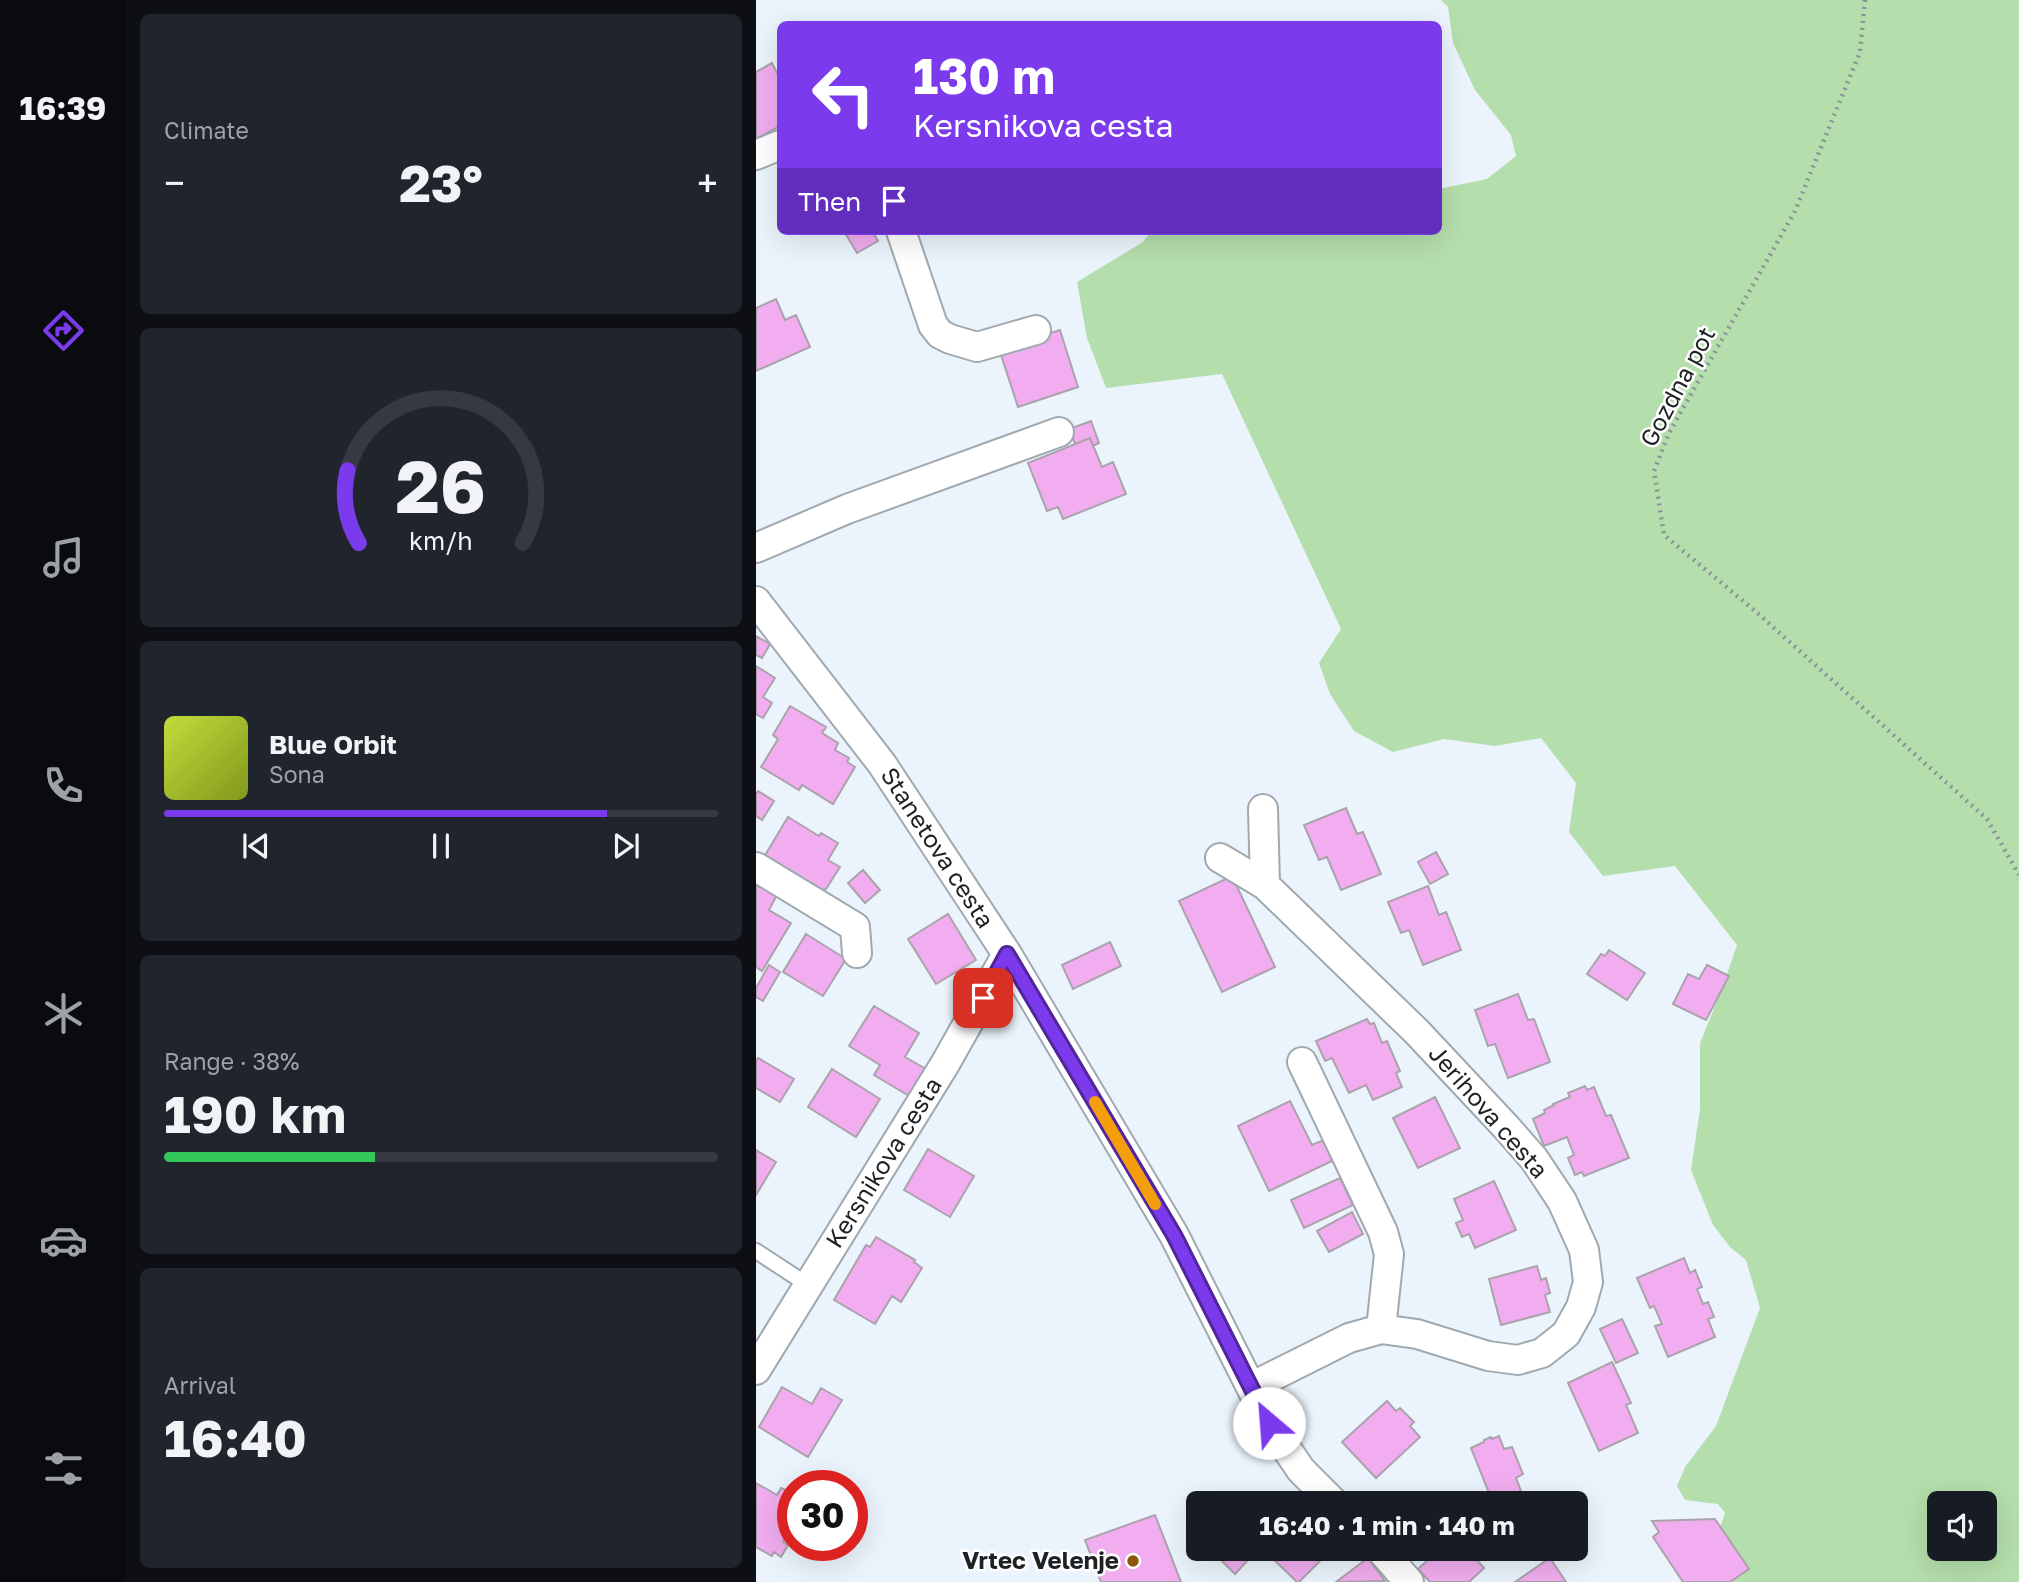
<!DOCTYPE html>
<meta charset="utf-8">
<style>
body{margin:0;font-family:"Golos Text",sans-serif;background:#20242c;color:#f1f3f6;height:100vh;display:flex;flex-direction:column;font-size:26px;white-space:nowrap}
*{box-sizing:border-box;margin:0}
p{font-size:23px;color:#9ea1a6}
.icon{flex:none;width:38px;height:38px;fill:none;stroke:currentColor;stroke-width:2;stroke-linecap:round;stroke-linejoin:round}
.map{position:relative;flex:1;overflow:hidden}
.details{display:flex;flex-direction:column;gap:14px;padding:14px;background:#0d0f14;width:630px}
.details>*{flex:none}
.guide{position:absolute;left:21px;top:21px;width:665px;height:214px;border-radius:10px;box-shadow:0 7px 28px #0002;background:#7c3aed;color:#fff;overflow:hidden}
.buttons{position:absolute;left:1171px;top:1491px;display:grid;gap:14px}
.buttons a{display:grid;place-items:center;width:70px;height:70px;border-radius:10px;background:#171b24;box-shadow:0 7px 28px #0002;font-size:35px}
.speed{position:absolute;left:21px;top:1470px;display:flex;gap:14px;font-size:35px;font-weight:700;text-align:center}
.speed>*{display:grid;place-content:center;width:91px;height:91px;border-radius:50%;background:#171b24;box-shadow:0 7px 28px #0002;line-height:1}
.speed .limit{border:10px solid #d22;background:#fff;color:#111}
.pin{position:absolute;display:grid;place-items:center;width:60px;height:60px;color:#fff;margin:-30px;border-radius:14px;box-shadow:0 4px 10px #0006}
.me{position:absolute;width:77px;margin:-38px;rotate:333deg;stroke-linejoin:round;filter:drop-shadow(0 0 5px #0008)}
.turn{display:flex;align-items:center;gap:24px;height:147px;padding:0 21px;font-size:32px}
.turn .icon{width:91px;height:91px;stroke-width:2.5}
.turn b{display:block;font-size:49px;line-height:60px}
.then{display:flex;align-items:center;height:66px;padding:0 21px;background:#0003;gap:14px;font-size:26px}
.big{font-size:52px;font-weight:700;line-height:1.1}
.details .card{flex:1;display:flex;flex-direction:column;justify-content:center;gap:10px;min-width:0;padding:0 24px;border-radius:10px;background:#20242c}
.details .dial{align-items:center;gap:0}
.dial svg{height:182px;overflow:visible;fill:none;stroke:#363941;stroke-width:7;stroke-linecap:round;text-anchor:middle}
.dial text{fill:#f1f3f6;stroke:none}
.song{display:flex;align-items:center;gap:21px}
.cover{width:84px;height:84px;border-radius:10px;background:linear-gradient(135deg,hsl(70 70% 55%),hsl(70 70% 35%))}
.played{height:7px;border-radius:4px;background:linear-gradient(90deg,#7c3aed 80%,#363941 80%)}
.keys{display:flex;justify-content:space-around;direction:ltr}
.heat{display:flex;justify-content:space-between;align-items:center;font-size:38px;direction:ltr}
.charge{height:10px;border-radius:5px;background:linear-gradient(90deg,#34c759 38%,#363941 0)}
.trip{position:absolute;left:430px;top:1491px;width:402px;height:70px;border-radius:10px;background:#171b24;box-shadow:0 7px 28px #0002;font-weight:700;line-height:70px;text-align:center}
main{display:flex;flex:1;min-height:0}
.tabs{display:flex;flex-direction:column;width:126px;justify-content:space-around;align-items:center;background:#090b0e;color:#9ea1a6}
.tabs .icon{width:49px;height:49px}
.tabs .on{color:#7c3aed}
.tabs b{font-size:32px;color:#f1f3f6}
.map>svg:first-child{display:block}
.green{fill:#b4deab;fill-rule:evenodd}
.building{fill:#f1adef;stroke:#aba3ab;stroke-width:2}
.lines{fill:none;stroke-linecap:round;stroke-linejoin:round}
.lane-casing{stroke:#9fa9af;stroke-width:18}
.street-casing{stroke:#9fa9af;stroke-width:32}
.path{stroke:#8b9297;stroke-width:4.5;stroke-dasharray:2 5;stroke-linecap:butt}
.lane{stroke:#fff;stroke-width:14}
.street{stroke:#fff;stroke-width:28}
.route-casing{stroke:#51269a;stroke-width:18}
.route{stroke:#7c3aed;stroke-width:12}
.slow{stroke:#f59e0b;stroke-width:12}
.poi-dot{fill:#8d5709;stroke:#fff;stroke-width:2.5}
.labels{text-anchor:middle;stroke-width:5;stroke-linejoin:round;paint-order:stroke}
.street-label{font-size:24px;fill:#1e2224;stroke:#fff}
.poi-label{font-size:24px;font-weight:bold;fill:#1e2224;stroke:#fff;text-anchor:end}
</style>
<main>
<nav class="tabs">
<b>16:39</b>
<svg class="icon on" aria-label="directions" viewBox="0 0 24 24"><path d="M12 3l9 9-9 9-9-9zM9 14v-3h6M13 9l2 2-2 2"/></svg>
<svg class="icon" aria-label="music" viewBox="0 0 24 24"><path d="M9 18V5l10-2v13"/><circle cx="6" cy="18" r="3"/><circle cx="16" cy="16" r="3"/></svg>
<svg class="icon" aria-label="phone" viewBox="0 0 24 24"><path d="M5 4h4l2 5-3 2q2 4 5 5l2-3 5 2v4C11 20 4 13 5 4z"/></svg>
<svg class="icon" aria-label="climate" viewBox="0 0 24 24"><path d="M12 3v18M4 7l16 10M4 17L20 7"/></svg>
<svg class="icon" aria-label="car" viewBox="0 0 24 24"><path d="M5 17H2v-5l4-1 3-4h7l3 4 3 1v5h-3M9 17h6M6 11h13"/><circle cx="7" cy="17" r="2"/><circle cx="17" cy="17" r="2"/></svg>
<svg class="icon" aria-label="filters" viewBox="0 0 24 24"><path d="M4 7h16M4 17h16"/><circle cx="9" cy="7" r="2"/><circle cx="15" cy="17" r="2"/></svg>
</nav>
<section class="details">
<div class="card"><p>Climate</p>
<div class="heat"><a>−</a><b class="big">23°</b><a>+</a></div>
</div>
<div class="card dial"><svg viewBox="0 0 100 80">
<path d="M14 69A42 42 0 1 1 86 69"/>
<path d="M14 69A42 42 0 0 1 9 37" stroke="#7c3aed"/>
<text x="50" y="56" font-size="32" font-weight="700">26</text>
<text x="50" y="72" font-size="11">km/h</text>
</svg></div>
<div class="card">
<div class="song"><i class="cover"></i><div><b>Blue Orbit</b><p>Sona</p></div></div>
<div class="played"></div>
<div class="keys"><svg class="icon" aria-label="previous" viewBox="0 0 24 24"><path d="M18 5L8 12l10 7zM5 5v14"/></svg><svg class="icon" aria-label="pause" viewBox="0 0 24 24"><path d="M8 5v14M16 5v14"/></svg><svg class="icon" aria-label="next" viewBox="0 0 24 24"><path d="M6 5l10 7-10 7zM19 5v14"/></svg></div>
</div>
<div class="card"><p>Range · 38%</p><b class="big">190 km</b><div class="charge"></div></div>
<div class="card"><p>Arrival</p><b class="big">16:40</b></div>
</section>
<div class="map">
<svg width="1263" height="1582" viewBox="0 0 1263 1582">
<rect width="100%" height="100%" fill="#ebf4fc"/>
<!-- green -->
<path class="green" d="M685,0H1263V1582H962L955,1554L969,1513L962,1504L929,1500L921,1486L929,1467L960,1426L1004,1308L990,1260L974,1247L957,1225L935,1170L944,1109V1043L965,991L981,945L919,866L847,876L813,832L820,783L785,738L739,746L688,739L637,752L598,731L574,694L563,663L585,629L466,374L350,388L331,338L321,282L387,242L395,231H682L683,189L731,179L760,156L755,135L719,90L697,43L692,7ZM1183,1503H1228V1549H1183Z"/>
<!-- building -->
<path class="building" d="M16,63L24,79V126L0,139V72Z
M88,231H116L122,241L101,253Z
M20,299L29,320L40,315L54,347L0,371V308Z
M304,330L322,387L262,407L243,349Z
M335,421L343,443L337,446L334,438L319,444L313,429Z
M334,438L346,467L357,462L370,494L307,519L302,507L291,511L272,463Z
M0,636L14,644L6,658L0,655Z
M0,666L19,678L7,697L16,703L7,718L0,714Z
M34,706L70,727L66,733L82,743L79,750L93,758L91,762L99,767L77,804L46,785L43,790L5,767L22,739L17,735Z
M2,791L18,801L6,820L0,816V795Z
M590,808L601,834L607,832L625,874L585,890L571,857L563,860L548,825Z
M32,817L63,836L65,833L82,843L72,860L84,867L70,889L55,894L8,857Z
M680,852L692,874L674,884L662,862Z
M107,870L124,890L109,903L92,883Z
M476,876L519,967L466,992L423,901Z
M0,877L23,891L13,910L35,923L6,971L0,967Z
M672,886L683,915L690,912L705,950L667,965L653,930L645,933L632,902Z
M192,914L220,960L180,984L152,939Z
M50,934L90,959L67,996L27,972Z
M354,942L365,966L317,989L306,965Z
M853,950L889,973L871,1000L831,974L845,954L849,956Z
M13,965L24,972L7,1001L0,997V988Z
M951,965L973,976L950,1020L917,1004L932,974L943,979Z
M762,994L772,1020L778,1019L794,1062L752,1078L739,1044L732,1046L719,1010Z
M118,1006L163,1033L149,1057L170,1069L153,1096L118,1075L124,1065L93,1046Z
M611,1019L614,1024L618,1023L626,1043L631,1041L644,1071L640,1073L646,1087L617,1100L610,1085L593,1093L576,1058L569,1061L560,1041Z
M2,1058L38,1079L24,1102L0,1088V1061Z
M76,1069L124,1099L100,1137L52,1107Z
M829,1086L831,1090L838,1087L850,1116L855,1115L873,1158L828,1176L826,1172L819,1175L812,1158L818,1155L811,1137L788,1146L777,1119L789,1113L788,1110L798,1105L797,1104L814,1097L812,1093Z
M679,1097L704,1148L662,1168L637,1118Z
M534,1101L556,1145L570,1139L580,1159L513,1191L482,1126Z
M172,1149L218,1176L194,1217L148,1190Z
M0,1150L20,1162L0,1195Z
M584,1178L597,1205L548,1228L535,1200Z
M738,1181L760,1230L719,1248L713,1234L706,1237L700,1223L707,1220L698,1199Z
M596,1212L607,1234L573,1252L561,1231Z
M120,1237L159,1260L158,1262L166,1268L145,1302L136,1296L119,1324L78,1300L110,1245L114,1247Z
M928,1258L934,1273L939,1270L946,1287L941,1289L947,1304L952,1302L958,1317L952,1319L959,1337L912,1357L899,1326L906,1324L898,1306L894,1308L881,1278Z
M781,1266L785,1280L790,1278L794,1293L789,1295L794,1312L745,1325L733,1279Z
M866,1319L882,1353L860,1363L844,1329Z
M856,1362L875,1403L870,1405L882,1433L843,1451L812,1383Z
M26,1387L56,1404L65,1388L86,1400L52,1457L3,1427Z
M631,1401L640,1411L644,1408L658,1422L654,1426L664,1437L620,1478L586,1442Z
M743,1436L748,1449L756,1447L767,1474L760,1478L765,1491L737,1503L715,1448L728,1442V1440L735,1437L736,1439Z
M0,1483L21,1495L25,1488L37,1493V1525L27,1542L32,1545L25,1557L18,1552L16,1556L0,1547Z
M399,1515L425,1582H345L329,1540Z
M959,1519L993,1569L974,1582H927L897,1537L903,1532L896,1521Z
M454,1549H502L479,1574Z
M507,1549H576L543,1582H541Z
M684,1549H711L728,1568L713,1582H674L662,1569Z
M612,1558L629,1581L580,1582Z
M794,1558L810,1582H759Z"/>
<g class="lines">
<defs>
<path id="lane" d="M0,1251L52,1285"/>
<path id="street" d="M0,155L24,145
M145,231L177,325L184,334L194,339L221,347L280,330
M0,548L91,509L303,432
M0,601L126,764L251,954L418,1235L513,1423L545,1470L578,1503
M507,809L509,885
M464,858L509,885L661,1032L750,1127L778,1159L806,1201L828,1250L832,1282L825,1307L810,1334L786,1353L762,1360L732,1356L661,1334L625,1329L593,1338L495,1387
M0,867L99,927L101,953
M546,1062L627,1232L633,1254L625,1329
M0,1370L189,1064L251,954
M624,1549L653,1582"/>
</defs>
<!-- lane casing -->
<use href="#lane" class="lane-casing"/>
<!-- street casing -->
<use href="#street" class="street-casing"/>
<!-- path -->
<path class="path" d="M1109,0L1104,52L1039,211L913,433L898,471L908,535L998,610L1231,819L1263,875"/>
<!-- lane -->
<use href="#lane" class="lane"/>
<!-- street -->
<use href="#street" class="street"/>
</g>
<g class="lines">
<defs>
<path id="route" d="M227,998L251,954L418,1235L513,1423"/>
</defs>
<!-- route casing -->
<use href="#route" class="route-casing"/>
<!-- route -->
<use href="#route" class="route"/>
<!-- slow -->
<path class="slow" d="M339,1102L399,1204"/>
</g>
<!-- markers -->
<circle class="poi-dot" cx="377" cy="1561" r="7"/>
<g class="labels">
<!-- street labels -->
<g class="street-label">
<text transform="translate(922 387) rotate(-62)" y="8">Gozdna pot</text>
<text transform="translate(181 848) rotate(57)" y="8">Stanetova cesta</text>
<text transform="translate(732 1112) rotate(49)" y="8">Jerihova cesta</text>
<text transform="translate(128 1163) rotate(-58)" y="8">Kersnikova cesta</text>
</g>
<!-- poi labels -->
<g class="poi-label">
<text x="363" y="1569">Vrtec Velenje</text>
</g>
</g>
</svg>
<div class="buttons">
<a><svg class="icon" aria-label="sound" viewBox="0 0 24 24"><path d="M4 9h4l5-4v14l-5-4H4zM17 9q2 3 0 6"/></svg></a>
</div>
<div class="speed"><div class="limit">30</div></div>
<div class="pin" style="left:227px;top:998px;background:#d93025"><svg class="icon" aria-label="arrive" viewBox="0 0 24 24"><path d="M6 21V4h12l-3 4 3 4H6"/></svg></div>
<svg class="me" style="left:513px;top:1423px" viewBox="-20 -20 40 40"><circle r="19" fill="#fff"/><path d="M0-13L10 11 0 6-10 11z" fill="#7c3aed"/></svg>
<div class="trip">16:40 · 1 min · 140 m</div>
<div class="guide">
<div class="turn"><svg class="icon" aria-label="left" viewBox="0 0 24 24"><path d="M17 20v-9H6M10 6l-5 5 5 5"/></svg><div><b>130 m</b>Kersnikova cesta</div></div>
<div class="then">Then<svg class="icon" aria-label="arrive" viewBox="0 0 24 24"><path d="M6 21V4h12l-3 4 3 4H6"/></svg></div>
</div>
</div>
</main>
